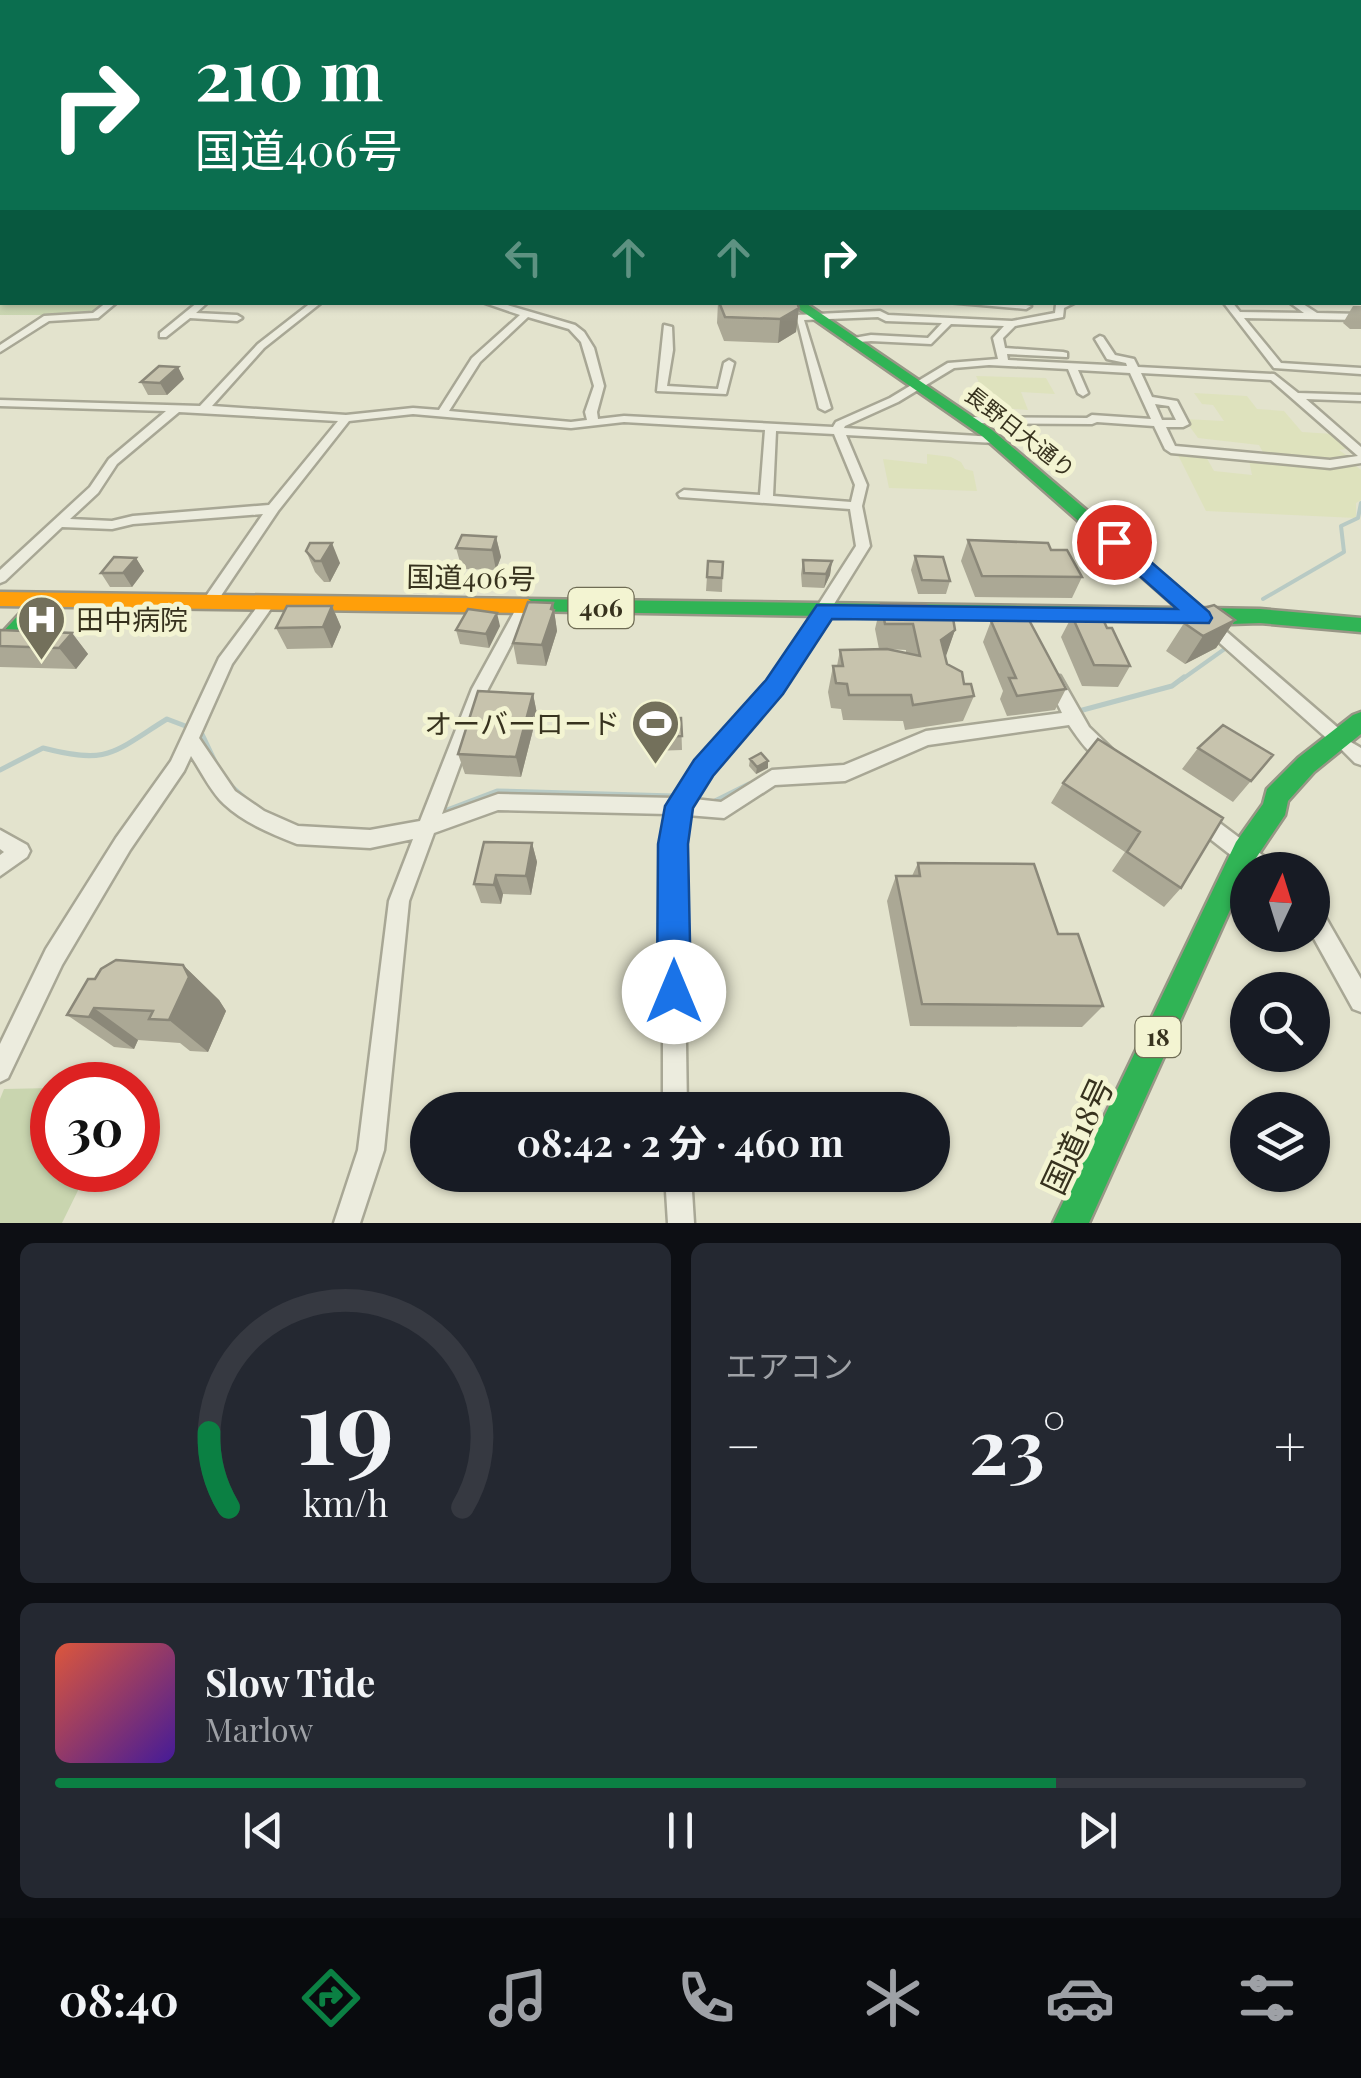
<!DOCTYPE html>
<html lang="ja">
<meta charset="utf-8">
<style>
body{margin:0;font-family:"Playfair Display","Noto Sans JP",serif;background:#242831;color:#f1f3f6;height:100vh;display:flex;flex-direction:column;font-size:38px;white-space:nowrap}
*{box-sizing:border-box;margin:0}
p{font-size:32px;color:#9ea1a6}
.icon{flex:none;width:55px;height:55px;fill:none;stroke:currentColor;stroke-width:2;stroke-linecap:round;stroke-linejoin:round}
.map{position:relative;height:1223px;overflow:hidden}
.details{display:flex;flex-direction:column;gap:20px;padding:20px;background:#0d0f14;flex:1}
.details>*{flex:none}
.hud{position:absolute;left:0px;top:0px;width:1362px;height:305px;box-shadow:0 2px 8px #0004;background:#0b6e4f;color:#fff;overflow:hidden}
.needle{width:65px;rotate:4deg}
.controls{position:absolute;left:1230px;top:852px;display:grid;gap:20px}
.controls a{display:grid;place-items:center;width:100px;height:100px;border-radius:50%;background:#171b24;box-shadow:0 2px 8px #0004;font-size:50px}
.speed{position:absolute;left:30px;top:1062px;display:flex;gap:20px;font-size:50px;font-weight:700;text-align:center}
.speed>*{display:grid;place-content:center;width:130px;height:130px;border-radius:50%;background:#171b24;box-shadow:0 2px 8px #0004;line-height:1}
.speed .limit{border:15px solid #d22;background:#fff;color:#111}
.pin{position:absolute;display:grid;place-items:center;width:85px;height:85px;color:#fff;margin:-42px;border:5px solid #fff;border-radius:50%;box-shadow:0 2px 10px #0007}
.me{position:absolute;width:110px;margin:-55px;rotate:0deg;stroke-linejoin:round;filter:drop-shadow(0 0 8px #0008)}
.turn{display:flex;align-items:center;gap:35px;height:210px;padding:0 30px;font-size:45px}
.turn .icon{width:130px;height:130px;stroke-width:2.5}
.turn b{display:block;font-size:70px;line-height:85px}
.lanes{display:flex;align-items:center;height:95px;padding:0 30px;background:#0003;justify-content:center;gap:50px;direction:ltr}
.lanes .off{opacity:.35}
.big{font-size:75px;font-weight:700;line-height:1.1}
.details .card{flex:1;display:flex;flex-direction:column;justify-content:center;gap:15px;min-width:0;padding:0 35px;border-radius:15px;background:#242831}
.details .dial{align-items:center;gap:0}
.dial svg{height:260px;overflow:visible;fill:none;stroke:#363941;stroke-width:7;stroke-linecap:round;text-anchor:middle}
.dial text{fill:#f1f3f6;stroke:none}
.song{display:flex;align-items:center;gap:30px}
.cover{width:120px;height:120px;border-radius:15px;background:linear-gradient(135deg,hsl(10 70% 55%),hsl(260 70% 35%))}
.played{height:10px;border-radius:5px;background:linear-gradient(90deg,#0b8043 80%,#363941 80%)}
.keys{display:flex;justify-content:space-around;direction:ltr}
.heat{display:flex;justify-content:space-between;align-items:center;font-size:55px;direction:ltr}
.details .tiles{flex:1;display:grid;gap:20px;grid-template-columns:1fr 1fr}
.card:last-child{grid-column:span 2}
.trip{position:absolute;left:410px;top:1092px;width:540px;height:100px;border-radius:50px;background:#171b24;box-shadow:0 2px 8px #0004;font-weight:700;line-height:100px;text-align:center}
.menu{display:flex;height:160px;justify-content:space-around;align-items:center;background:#090b0e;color:#9ea1a6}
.menu .icon{width:70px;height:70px}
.menu .selected{color:#0b8043}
.menu b{font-size:45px;color:#f1f3f6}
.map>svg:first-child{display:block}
.farmland{fill:#dee2bd}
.green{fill:#c9d5af}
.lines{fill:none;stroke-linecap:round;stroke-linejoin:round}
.stream-far1{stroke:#b8cac4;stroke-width:4}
.stream{stroke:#b8cac4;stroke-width:5}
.street-casing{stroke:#a8a795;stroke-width:5}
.fast-casing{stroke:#989686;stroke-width:5}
.slow-casing{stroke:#989686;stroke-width:5}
.street{fill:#ececde;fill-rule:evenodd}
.fast{fill:#30b455;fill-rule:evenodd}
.slow{fill:#ff9f0a;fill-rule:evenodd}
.wall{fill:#aba895;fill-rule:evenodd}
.shaded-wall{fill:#8b8879}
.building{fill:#c7c3ad;stroke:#8b8879;stroke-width:2.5}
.route{fill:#1a73e8;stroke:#114b97;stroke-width:2.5}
.labels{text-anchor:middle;stroke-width:10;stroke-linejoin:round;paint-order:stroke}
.far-street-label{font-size:22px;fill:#37321e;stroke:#f3f4d2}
.shield{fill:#f3f4d2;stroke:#6f6c54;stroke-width:2.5}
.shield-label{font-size:25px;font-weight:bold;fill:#37321e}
.street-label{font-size:28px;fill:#37321e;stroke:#f3f4d2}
.poi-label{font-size:28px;fill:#37321e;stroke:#f3f4d2;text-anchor:start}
.near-street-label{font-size:32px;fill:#37321e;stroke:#f3f4d2}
</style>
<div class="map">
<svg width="1361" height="1223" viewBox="0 0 1361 1223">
<rect width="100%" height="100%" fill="#e3e3cd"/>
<!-- farmland -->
<path class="farmland" d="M976,376L1046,378L1055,394L1021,392L1028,410L990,407Z
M1194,393L1247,396L1257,409L1284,411L1302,432L1333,434L1346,449L1339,450L1349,457L1329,461L1264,454L1259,445L1198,438L1184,419L1224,421L1213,405L1202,404Z
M1177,453L1205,455L1214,471L1252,475L1249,460L1356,466L1361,470V500L1356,503V518L1206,511Z
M927,454L951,457L961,462L965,469L973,471L977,491L889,488L883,459L927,464Z"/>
<!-- green -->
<path class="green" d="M0,276L2,302L107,303L92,315H0Z
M52,1088V1170H88L62,1223H0V1099L4,1089Z"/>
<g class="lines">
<!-- stream-far1 -->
<path class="stream-far1" d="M1263,599L1344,552L1341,526L1358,518L1361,503
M1181,680L1226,648"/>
<!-- stream -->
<path class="stream" d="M1079,711L1172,686L1184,677
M201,732L218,768
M0,770L43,748C109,765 112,753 167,719L188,727
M229,784L248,801
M713,802L749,784
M447,810L497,791L674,796"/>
<defs>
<path id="street" d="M1360,150H1361V154H1360Z
M0,270L2,271V275L0,276Z
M107,302H117L98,318L49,321L0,352V345L44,316L93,313Z
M198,302H208L196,313L237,315L242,318L237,321L190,318L166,337H160V333Z
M312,302H322L264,348L212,406L346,415L413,408L439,410L472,358L520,315L482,302H497L575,325L584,332L594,348L604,386L597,412L598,419L624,416L833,427L836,422L890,398L948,363L998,359L993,338L1004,326L951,324L931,344L871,341L848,343V339L871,335L928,338L942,323L886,321L878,317L804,320L831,408L825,411L819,408L796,315L880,311L888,315L1012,321L1055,313L1056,305L1076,302L1064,308L1063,317L1015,326L1003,338L1005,348L1063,352L1067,353V357L1007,354L1008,360L1127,366L1126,363L1107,359L1095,339L1100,336L1103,337L1115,355L1134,359L1138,367L1274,374L1298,393L1361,395V401L1306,399L1361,447V463L1330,468L1171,453L1165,449L1154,426L1097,422L1092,424L967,423L961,420L967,417L1087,418L1092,415L1151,419L1130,373L1078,370L1088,393L1083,396L1078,393L1068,369L989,365L954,368L898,402L845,426L844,428L995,437L1001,440L995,443L846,435L867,485L862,506L870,546L780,691L710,773L694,799L721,802L772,770L844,765L926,731L1062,713L1046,680L1048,676H1060L1089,727L1115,752L1118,757L1115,762C1095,765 1080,741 1069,725L928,745L845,781L775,785L724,818L687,815L683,844L687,1110H663V844L668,814L498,810L434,833L409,901L384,1150L360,1223H334L358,1150L389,901L413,839L370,848L297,844C272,834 244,823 224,804C211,792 201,771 191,756L184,771L130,850L62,965L8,1078L0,1082V1044L46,949L116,838L171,761L219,658L263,599L268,598L275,603L232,664L199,738L235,791L264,811L298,826L370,830L420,821L472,689L517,607L524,602L531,607L488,689L442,814L498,794L674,798L698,763L768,683L856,546L850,509L680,497L678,494L684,490L760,495L765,430L624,422L571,428L413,414L349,421L278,511L214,606L209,607L202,602L263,514L133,524L112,529L62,527L5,581L0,583V570L90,487L109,459L166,411L0,406V400L200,406L258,344ZM528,317L569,329L581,342L594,386L585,412L587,420L571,422L449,411L480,362ZM1141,373L1271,380L1358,456L1330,460L1175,446L1166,427H1183L1189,424L1177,401L1152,397ZM1155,404L1169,406L1176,420H1162ZM179,412L338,421L269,505L133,516L112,521L70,519L98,493L117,464ZM776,431L834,434L855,485L851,502L773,496Z
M947,302H1011L1031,306L1026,309Z
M1223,302H1232L1240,312L1304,313L1289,302H1300L1317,313L1361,314V320L1244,318L1281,363L1361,368V374L1274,368Z
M664,325L672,327L673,350L667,386L718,389L724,363L729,360L734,363L726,394L657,391Z
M1208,619L1213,620L1344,733L1347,738L1345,742L1349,741L1361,748V765L1355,763L1340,748L1342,744L1332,743L1203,628L1200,624L1203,620Z
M1198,810L1205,812L1273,863L1276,870H1250L1191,824L1188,818L1191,812Z
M0,830L27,845L30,851L27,857L0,876V855L4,852L0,849Z
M1312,903L1319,906L1361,979V1012L1353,1009L1312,935Z
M665,1175H691L694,1223H668Z"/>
<path id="fast" d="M0,151H2V156H0Z
M2,219V225L0,226V220Z
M1360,227H1361V233H1360Z
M1360,259H1361V265H1360Z
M789,302H804L992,430L1202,608L1260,609L1361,618V632L1260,623L1201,625L1193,622L521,611L518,606L521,601L528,599L1177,608L982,436Z
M44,593L51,595L54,600L51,605L7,653L0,656V635L37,595Z
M1361,712V734L1314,772L1288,801L1285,815L1248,870L1089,1223H1053L1236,842L1263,804L1267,789L1298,758L1353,715Z"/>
<path id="slow" d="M0,592L528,599L538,606L528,613L0,606Z"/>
</defs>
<!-- street casing -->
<use href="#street" class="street-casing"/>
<!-- fast casing -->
<use href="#fast" class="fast-casing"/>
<!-- slow casing -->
<use href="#slow" class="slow-casing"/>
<!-- street -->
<use href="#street" class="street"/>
<!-- fast -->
<use href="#fast" class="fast"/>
<!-- slow -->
<use href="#slow" class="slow"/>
</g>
<!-- wall -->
<path class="wall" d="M718,302H797L799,308L796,332L778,343L724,341L717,323Z
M1353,306H1361V329H1350L1343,323Z
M178,367L184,379L167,395H148L141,382Z
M496,537L501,557L496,570L462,569L456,548Z
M968,540L1051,550L1082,577L1072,598L975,597L961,561Z
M306,551L340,563L330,582H324L315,572Z
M915,556L950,581L946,594H918L911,570Z
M136,558L144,571L132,587H110L101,573Z
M803,560L832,561L830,575L824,588L802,587L801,574Z
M708,561L723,562L722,592L706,591Z
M881,604L955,630L945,657L947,664L974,696L963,721L905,730L903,721L843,720L841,709L831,708L828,692L833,666H837L840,650L879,649L875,629ZM887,649L906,650V653Z
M332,606L341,627L332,648L287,649L276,628Z
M554,610L557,631L546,666L517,664L513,643Z
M1072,616L1107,628L1130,666L1118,687L1082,686L1061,637Z
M1235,620L1216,648L1185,664L1166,651L1184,623Z
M991,621L1066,689L1055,710L1007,716L1000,699L1003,691L983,642Z
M500,626L489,648L460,644L456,630Z
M0,630L72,633L88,654L76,669L0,667Z
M533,694L537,714L521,777L465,774L458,754Z
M681,718L682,750L653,751L652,719Z
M1098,739L1181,888L1164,907L1112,871L1125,852L1051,803L1063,783Z
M1198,748L1273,755L1233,802L1182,769Z
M750,759L768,768L756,774L749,766Z
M532,843L537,862L531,895L503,894L501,904L481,903L474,884Z
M918,863L1058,934L1103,1006L1082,1027L910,1026L887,901L896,876H912Z
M183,965L219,1000L226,1011L208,1052L190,1051L180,1043L138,1040L134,1049L114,1047L67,1015L95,979Z"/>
<!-- shaded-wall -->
<path class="shaded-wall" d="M799,308L796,332L778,343L780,319Z
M178,367L184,379L167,395L160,383Z
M496,537L501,557L496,570L492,550Z
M332,543L340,563L330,582L321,561Z
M136,558L144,571L132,587L123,573Z
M832,561L830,575L824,588L826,574Z
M553,603L557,631L546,666L542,645Z
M332,606L341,627L332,648L323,627Z
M497,613L500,626L489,648L486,634Z
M1235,620L1216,648L1185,664L1203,636Z
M955,630L946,656L933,666L941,640Z
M72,633L88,654L76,669L59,648Z
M533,694L537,714L521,777L516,757Z
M768,761V768L756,774L757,767Z
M532,843L537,862L531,895L526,876Z
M496,875L503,894L501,904L494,885Z
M183,965L219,1000L226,1011L208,1052L169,1020Z
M94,1008L138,1040L134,1049L89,1017Z"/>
<!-- building -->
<path class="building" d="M719,302H797L799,308L780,319L725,317Z
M159,366L178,367L160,383L141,382Z
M462,535L496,537L492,550L456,548Z
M968,540L1048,543L1051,550H1067L1082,577L982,576Z
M310,543H332L321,561H315L306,551Z
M915,556L943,557L950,581L922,580Z
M114,557L136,558L123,573H101Z
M803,560L832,561L826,574L804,573Z
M708,561L723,562L722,578L707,577Z
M528,602L553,603L551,609L554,610L542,645L513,643Z
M881,604L926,605L953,618L955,630L941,640L947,664L962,672L964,684H971L974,696L913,705L911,695H849L847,684L836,683L833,666H843L840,650L887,649L920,656L913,624H885Z
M1214,605L1235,620L1203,636L1184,623L1204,608Z
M287,606H332L323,627L276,628Z
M468,609L497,613L486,634L456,630Z
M1072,616L1102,617L1107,628H1112L1130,666L1094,665Z
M1029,620L1066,689L1017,696L1009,678H1016L991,621Z
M0,630L72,633L59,648L0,646Z
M478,691L533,694L516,757L458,754Z
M681,718L682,736L652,737V719Z
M1223,725L1273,755L1251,781L1198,748Z
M1098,739L1223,818L1181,888L1127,852L1140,832L1063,783Z
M761,753L768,761L757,767L750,759Z
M484,842L532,843L526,876L496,875L494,885L474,884Z
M918,863L1034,864L1058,934H1078L1103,1006L922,1004L896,876H920Z
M116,960L183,965L189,977L169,1020L149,1019L153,1011L94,1008L89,1017L67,1015L88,979H95L101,969Z"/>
<!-- sky -->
<linearGradient id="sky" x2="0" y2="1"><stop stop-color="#95bdda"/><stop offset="0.47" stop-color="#f2f2e8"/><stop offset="1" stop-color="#f2f2e8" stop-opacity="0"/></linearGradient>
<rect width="1361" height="322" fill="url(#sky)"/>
<!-- route -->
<path class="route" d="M1114,535L1122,537L1209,612L1212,618L1209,623L832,619L783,694L713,776L693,808L688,844L691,992L686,1005L674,1010L662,1005L657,992L658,844L665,806L694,760L766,680L817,605L1177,609L1107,547L1104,542Z"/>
<!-- icons -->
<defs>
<symbol id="hospital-pin" viewBox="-11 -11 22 30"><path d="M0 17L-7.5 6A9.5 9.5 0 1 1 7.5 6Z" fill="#73705b" stroke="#f3f4d2"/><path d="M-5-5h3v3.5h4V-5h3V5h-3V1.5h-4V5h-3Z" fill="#fff"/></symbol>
<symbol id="stadium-pin" viewBox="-11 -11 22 30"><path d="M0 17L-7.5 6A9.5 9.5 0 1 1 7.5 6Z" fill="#73705b" stroke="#f3f4d2"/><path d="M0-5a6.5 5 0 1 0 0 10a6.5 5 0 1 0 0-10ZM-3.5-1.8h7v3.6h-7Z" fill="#fff"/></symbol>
</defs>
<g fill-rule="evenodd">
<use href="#hospital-pin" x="14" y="592" width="55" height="75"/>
<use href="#stadium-pin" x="628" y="696" width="55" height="75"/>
</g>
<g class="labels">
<!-- far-street labels -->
<g class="far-street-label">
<text transform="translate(1020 432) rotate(38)" y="8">長野日大通り</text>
</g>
<!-- shield labels -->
<g class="shield">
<rect x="568.5" y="588" width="65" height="40" rx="8"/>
<rect x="1135.5" y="1017" width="45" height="40" rx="8"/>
</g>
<g class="shield-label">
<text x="601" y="617">406</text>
<text x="1158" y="1046">18</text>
</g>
<!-- street labels -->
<g class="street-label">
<text transform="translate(471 578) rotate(1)" y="10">国道406号</text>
</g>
<!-- poi labels -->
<g class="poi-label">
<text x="76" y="630">田中病院</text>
<text x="620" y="734" text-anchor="end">オーバーロード</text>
</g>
<!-- near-street labels -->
<g class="near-street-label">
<text transform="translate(1078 1136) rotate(-65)" y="11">国道18号</text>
</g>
</g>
</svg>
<div class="controls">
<a><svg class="needle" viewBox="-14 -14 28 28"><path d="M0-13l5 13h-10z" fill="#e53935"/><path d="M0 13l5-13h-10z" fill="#9ea1a6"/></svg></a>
<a><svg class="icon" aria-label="search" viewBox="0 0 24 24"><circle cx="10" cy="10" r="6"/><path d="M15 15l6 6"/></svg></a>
<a><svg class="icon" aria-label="layers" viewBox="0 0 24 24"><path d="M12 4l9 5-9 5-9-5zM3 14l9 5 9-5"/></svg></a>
</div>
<div class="speed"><div class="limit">30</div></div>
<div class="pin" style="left:1114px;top:542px;background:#d93025"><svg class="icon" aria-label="arrive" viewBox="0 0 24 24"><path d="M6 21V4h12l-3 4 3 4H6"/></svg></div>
<svg class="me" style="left:674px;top:992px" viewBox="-20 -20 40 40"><circle r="19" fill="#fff"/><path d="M0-13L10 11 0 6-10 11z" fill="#1a73e8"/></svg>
<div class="trip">08:42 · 2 分 · 460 m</div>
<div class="hud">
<div class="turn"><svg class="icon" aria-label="right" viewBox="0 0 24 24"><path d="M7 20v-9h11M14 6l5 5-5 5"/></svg><div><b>210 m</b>国道406号</div></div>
<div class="lanes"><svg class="icon off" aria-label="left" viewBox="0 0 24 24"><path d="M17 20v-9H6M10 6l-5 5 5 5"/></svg><svg class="icon off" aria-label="ahead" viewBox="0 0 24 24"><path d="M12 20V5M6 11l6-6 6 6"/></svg><svg class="icon off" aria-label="ahead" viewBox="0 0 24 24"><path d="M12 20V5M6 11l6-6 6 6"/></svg><svg class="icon" aria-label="right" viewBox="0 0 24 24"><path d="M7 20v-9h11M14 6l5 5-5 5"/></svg></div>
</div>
</div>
<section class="details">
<div class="tiles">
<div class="card dial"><svg viewBox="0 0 100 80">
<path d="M14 69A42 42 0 1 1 86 69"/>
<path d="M14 69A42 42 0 0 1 8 46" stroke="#0b8043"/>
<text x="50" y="56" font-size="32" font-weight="700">19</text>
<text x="50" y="72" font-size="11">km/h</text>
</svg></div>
<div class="card"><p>エアコン</p>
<div class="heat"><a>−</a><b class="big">23°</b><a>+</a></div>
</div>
<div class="card">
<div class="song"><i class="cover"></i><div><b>Slow Tide</b><p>Marlow</p></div></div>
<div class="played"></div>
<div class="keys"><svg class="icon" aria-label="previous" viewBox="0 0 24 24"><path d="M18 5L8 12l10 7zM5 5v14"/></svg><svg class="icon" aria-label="pause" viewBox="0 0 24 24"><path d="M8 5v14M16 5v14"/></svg><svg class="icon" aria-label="next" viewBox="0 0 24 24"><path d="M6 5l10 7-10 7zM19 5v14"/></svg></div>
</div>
</div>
</section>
<nav class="menu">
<b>08:40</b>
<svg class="icon selected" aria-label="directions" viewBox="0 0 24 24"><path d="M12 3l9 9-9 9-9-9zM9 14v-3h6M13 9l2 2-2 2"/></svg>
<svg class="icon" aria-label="music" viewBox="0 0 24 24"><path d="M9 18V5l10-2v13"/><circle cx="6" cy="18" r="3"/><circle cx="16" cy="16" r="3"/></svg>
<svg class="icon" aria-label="phone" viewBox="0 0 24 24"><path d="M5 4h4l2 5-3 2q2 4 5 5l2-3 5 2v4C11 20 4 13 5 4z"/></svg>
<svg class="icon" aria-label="climate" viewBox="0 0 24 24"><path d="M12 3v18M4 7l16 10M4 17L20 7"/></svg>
<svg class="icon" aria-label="car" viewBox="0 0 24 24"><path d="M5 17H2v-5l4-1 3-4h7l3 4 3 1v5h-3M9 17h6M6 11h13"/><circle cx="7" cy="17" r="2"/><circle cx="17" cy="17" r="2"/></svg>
<svg class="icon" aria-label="filters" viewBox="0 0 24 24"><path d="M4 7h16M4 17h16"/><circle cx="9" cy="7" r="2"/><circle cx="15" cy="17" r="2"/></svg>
</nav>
